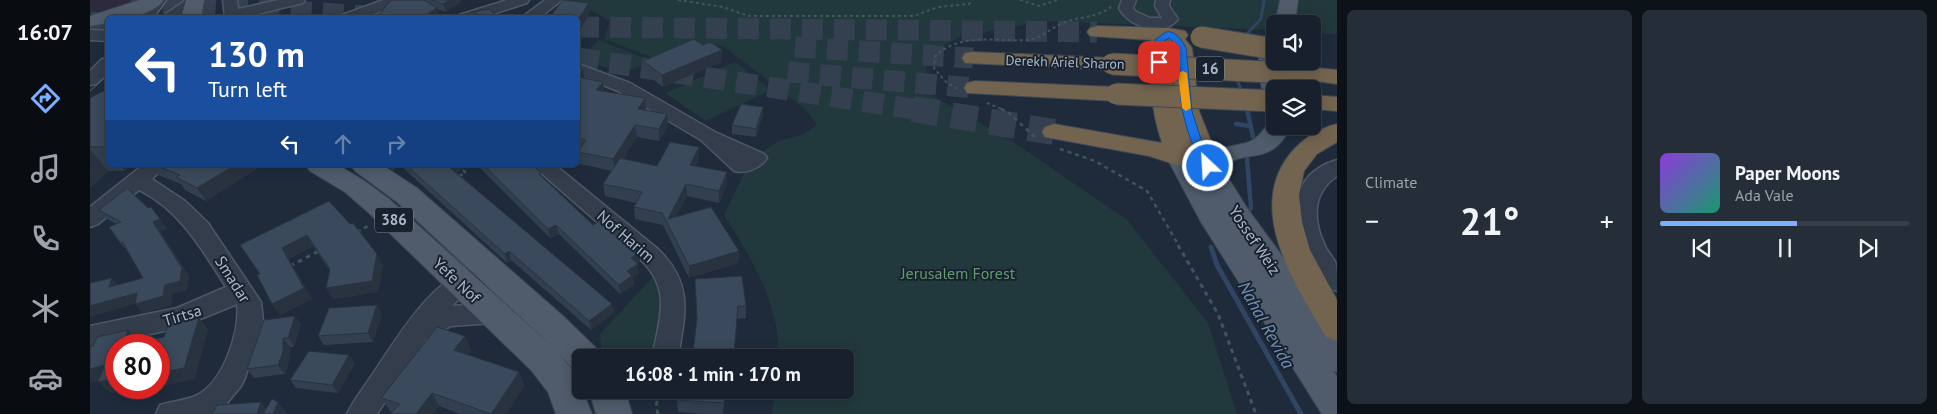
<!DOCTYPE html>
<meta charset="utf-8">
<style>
body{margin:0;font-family:"PT Sans",sans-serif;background:#242d38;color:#f1f3f6;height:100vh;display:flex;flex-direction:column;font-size:19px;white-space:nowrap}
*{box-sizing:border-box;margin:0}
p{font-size:16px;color:#9ea3a9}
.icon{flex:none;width:28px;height:28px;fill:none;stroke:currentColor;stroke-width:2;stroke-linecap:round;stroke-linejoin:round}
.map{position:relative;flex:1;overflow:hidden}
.drawer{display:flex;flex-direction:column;gap:10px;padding:10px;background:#0d1218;width:600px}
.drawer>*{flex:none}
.banner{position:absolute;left:15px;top:15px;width:475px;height:152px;border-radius:8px;box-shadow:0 2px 12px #0003,0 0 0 1px #363e48;background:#1a4fa0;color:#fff;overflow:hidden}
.fabs{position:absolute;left:1176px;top:15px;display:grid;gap:10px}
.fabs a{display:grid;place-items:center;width:55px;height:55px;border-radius:8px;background:#17202c;box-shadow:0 2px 12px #0003,0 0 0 1px #363e48;font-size:25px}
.speed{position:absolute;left:15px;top:334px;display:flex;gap:10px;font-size:25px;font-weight:700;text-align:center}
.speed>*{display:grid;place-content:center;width:65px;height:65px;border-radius:50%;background:#17202c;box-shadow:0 2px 12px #0003,0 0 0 1px #363e48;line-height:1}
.speed .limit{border:8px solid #d22;background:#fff;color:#111}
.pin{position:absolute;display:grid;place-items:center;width:42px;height:42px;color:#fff;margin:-21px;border-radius:10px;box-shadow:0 2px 8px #0006}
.me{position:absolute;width:55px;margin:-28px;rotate:335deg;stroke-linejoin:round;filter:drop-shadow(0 0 4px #0008)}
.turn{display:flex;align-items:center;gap:18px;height:105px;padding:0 20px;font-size:22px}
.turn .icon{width:65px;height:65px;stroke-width:2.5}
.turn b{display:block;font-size:35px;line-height:42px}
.lanes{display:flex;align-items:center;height:48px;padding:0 20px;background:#0003;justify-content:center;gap:25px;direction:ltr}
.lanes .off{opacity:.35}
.big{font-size:38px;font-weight:600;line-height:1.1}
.drawer .tile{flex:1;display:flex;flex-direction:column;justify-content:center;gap:8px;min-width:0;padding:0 18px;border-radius:8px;background:#242d38}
.song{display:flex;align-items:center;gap:15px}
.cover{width:60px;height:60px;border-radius:8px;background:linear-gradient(135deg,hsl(270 70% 55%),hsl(160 70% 35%))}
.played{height:5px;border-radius:2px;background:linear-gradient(90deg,#7bafff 55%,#363e48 55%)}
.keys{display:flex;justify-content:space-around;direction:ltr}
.heat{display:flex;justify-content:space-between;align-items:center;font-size:28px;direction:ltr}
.drawer .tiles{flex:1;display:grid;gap:10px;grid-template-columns:repeat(2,1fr)}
.trip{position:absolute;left:482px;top:349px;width:282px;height:50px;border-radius:8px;background:#17202c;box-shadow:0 2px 12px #0003,0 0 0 1px #363e48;font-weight:600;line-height:50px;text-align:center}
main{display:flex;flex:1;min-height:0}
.menu{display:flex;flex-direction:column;width:90px;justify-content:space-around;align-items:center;background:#090d12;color:#9ea3a9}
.menu .icon{width:35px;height:35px}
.menu .active{color:#7bafff}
.menu b{font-size:22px;color:#f1f3f6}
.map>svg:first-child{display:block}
.medical{fill:#2d2b3b}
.green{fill:#21393c}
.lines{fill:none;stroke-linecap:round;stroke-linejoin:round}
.stream-far2{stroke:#2f4562;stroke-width:3}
.stream-far1{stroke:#2f4562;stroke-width:4.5}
.stream{stroke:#2f4562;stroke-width:5}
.highway-tunnel-far1{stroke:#344050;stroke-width:21;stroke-dasharray:21 11;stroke-linecap:butt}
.highway-tunnel{stroke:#344050;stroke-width:26;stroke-dasharray:26 13;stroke-linecap:butt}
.minor-casing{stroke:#4d5866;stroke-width:3}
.major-casing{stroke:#3c4655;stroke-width:2}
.highway-casing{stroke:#3d4856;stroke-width:2}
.path-far2{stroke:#3e5659;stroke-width:2;stroke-dasharray:3 3;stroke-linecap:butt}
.path-far1{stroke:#3e5659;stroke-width:2.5;stroke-dasharray:4 4;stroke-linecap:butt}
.path{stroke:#3e5659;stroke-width:3;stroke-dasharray:4.5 4.5;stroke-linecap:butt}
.minor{fill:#333d4b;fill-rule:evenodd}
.major{fill:#505c6b;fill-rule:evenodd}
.highway{fill:#72644f;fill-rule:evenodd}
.tram{stroke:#546173;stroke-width:1}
.highway-bridge-casing{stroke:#3d4856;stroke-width:23;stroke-linecap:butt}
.highway-bridge{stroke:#72644f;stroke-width:21}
.wall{fill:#323f4e}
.shaded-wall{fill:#293340}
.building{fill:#3a495b;stroke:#293340}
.route{fill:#1a73e8;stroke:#114b97}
.slow{fill:#f59e0b}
.labels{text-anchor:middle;stroke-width:4;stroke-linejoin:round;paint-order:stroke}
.far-street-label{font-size:14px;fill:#adb8c8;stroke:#18222f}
.shield{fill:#18222f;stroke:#808b9a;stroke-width:1}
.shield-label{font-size:15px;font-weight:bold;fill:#adb8c8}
.street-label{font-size:16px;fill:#adb8c8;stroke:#18222f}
.park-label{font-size:16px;fill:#629b6e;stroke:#18222f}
.water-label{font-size:18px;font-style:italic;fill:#728eb3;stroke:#18222f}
</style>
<main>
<nav class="menu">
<b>16:07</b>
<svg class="icon active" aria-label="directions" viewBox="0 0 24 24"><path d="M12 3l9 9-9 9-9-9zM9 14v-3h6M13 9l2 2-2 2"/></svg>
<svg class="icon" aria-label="music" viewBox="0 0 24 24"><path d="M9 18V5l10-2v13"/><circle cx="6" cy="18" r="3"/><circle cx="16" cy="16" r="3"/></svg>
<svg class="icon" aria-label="phone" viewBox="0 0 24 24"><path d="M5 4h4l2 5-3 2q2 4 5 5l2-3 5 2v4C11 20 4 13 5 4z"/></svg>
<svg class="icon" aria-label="climate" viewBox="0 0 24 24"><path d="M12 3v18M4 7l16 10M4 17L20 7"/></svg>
<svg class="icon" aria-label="car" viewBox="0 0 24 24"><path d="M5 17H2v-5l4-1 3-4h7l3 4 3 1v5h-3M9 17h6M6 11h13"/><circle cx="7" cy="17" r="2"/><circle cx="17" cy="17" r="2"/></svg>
</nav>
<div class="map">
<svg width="1247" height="414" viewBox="0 0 1247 414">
<rect width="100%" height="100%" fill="#1f2b3b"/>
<!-- medical -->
<path class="medical" d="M0,0H48L36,7L0,12Z"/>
<!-- green -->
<path class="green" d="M469,0H1247V34L1223,33L1222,24H1185V30L954,21L870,37L836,56L838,93L925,143L1037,220L1118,323L1147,414H682L685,390H756V358L688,357C691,306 661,257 634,215L661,159L689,141L714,134L727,125L716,110L633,46L613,44L566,59L514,39L520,21L502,11L478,8Z
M509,40L561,61L534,73L490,59Z
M645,62L681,90L616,121L575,93Z
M563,277C584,294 571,334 568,357H512L510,334Z"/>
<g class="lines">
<!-- stream-far2 -->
<path class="stream-far2" d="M1154,37L1171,19L1174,0
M1146,76L1152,93
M1156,105L1157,110"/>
<!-- stream-far1 -->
<path class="stream-far1" d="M1157,109L1163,137
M1146,124L1159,126
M1157,159L1161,208L1157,214"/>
<!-- stream -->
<path class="stream" d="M1121,247L1127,265L1211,414"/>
<!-- highway-tunnel-far1 -->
<path class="highway-tunnel-far1" d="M41,0L305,18
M0,22L18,24
M488,27L1007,32
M705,47L883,58
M488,58L830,110
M698,72L885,88"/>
<!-- highway-tunnel -->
<path class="highway-tunnel" d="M823,109L964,132"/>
<defs>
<path id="minor" d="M61,0H76L63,18H48Z
M96,0L112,1L88,18H70Z
M133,0H147L148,9L188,0H215L213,3L150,18H135Z
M293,0H314L312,3L273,18H250L252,15Z
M417,0H439L437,3L391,18H367L369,15Z
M455,0H472L449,18H431Z
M1032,0H1046L1043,8L1045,11L1060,18H1072L1065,6L1066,0H1080L1079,6L1088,19C1074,38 1037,26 1029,8Z
M0,30L18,31V41L0,40Z
M18,58V73L6,84L0,85V71L12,59Z
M488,64L540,83L625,132L674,154L677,158C671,168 655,174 644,171L611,140L528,91L488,75Z
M1247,160V176C1221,194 1223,222 1236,248C1239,253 1244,259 1246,264C1247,271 1247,284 1247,291C1234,287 1229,275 1222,264C1200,227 1195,175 1247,160Z
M53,165H76L62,179L95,201L118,223L171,302L173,321L155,378L151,386L128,414H66L70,405C82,401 101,400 111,393C135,377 150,330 147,304L91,327L0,348V326L87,308L136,287C113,251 90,210 49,190L8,224L0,227V207Z
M442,165H465L569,250C604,285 595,313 588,358H562C569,320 582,292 553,262Z
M392,267L419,275L423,281L419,287C411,290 408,289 400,286C385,282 372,296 362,306L402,303L411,306L414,313L411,320L402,323L361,326L336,339L287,414H257C264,399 275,386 284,372C308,337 345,271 392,267Z"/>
<path id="major" d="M50,0H74C63,16 35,18 18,18V23L0,26V16Z
M96,0H114L111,18H91Z
M1190,0H1208L1205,24H1185Z
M1185,34V61H1189L1194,89H1185V103L1177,101L1174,96C1168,74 1164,56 1178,36Z
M1185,120V126H1201C1181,169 1156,146 1132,168L1157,208L1247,331V372L1243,371L1247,376V414H1232L1111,222L1077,158L1081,152L1090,150L1099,152L1106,164C1118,146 1141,148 1159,142C1173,137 1175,122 1185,120Z
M216,165H248L273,180L299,199L465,349L307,202L265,171L261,165H292L327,188L473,316L506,348L511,358H491V371L482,368L466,351L485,373L502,414H466L458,392L441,370L279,213L255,192L220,171Z
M499,390H535L542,414H506Z"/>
<path id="highway" d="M1007,26L1079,28L1095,31L1098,35L1095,39L1102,48L1109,111L1131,166L1127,172L1118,174L1109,172L1102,159L1099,164L1090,166L1059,156L955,137L952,132L955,127L964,124L1072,143C1061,110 1059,78 1059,44L1061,40L1000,36L997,32L1000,28ZM1080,47L1082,49L1085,102Z
M883,52L1022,58L1030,59L1033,64L1030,69L1022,70L875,63L872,58L875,53Z
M1218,67L1247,70V84L1210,79L1207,74L1210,69Z
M885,81L1026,87L1034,89L1037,94L1034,99L1026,101L877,93L874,88L877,83Z
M1222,95L1247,97V111L1222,109Z
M1247,124V142L1227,154L1214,171L1209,195L1212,222L1220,250L1247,300V341L1236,337C1206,286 1155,210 1200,154C1211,140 1229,128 1247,124Z"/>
</defs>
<!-- minor casing -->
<use href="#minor" class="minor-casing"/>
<!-- major casing -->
<use href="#major" class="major-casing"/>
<!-- highway casing -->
<use href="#highway" class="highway-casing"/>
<!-- path-far2 -->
<path class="path-far2" d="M588,0L633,7L659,16H824L848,7L879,4L883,0
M930,0L949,6L967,0
M867,89L855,81L844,68L845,56C872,32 905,42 937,40C954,38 961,27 975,22C992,16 1007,18 1022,6
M897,103L914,110"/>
<!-- path-far1 -->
<path class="path-far1" d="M911,109L918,112L947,139
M970,149L1005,161L1057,191L1089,246
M369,176L376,173L371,168L376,165
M267,232L280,225"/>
<!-- path -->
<path class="path" d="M1088,245L1128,314L1166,414
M200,266L229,251
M544,394L551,390
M568,414L566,406L570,390"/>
<!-- minor -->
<use href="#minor" class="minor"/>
<!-- major -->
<use href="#major" class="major"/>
<!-- highway -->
<use href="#highway" class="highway"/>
<!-- tram -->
<path class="tram" d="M64,18L77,0
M0,91L18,75"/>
<defs>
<path id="highway-bridge" d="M1111,37L1185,49
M1022,64L1218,74
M1026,94L1185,101"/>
</defs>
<!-- highway-bridge casing -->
<use href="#highway-bridge" class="highway-bridge-casing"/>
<!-- highway-bridge -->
<use href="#highway-bridge" class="highway-bridge"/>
</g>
<!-- wall -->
<path class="wall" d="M302,0H370L371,2L356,12L347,9L349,16Z
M381,12L409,18H382Z
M613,45L631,62L573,87L554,73L553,61Z
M488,69L493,70L494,78L514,92L555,98L556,110L578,126L569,141L547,137L533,159L567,166L609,147V159L605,166L637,172V184L629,203L597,196L586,217L649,251L648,263L599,278L573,225L545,219L544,207L546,203L515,196L513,184L522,171L490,164L488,152L489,150H488Z
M18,90V165H42L35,171H18L0,188V98Z
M673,115L666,137L642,134V125Z
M61,165H166L168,168L116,201L95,190L91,184L68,175Z
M297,165H306L304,171Z
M310,165H379L366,172L522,304L524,313L501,330L421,260L417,263Z
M387,165H442L452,177L503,225L535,244L549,253L550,262L547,264L549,273L543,277L544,285L530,294L469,234L460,238Z
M239,201L293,265L288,292L243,299L240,271L223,246L199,259L222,299L190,315L182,304L170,274Z
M9,210L77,228L70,231L99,276L97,290L82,294L81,305L53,313L22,278L28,285L53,278L36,249L31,244L26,224L17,219Z
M605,279L656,306V318L647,319L644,358H592L603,352L607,321Z
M292,314L283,342L234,345L228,336Z
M174,320L211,324L204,347H200L199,361L195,374L164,378L157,369Z
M375,336L381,350L378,355L429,372L434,386L416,414H370L349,406L343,414H300L302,412L300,411L291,398Z
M259,355L265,363L248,393L206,388L200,380Z
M588,390H635L633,414H616L588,412L587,400Z"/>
<!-- shaded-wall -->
<path class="shaded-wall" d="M359,0H370L371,2L356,12L353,4Z
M499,3L500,13L488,33V20Z
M347,8L349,16L346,18H331Z
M490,31L492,41L488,45V33Z
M632,50L631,62L573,87L572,75Z
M493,70L495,82L488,81V76Z
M513,82L515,94L506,90Z
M555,98L556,111L548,109Z
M673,107V115L666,137V129Z
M577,114L578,126L569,141V129Z
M545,125L547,137L525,172L523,159Z
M609,147V159L600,177V165Z
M0,149L18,171L0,188Z
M30,165H42L35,171Z
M145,165H166L168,168L116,201L107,188Z
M302,165H306L304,171Z
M359,165H379L361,175L358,166Z
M637,172V184L629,203V191Z
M596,184L597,196L580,229L578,219Z
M70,219L77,228L70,231L99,276L97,290L82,294L81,305L53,313L45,304L0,317V306L75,285L63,222Z
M466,225L469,234L460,238L458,229Z
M217,235L223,246L199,259L222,299L190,315L182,304L192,248Z
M419,251L421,260L417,263L415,254Z
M649,251L648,263L599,278V266Z
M549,253L550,262L542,267L541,258Z
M287,254L293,265L288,292L243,299L236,288Z
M548,264L549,273L543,277L544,285L530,294L529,285L537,271Z
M22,278L30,287H19Z
M522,304L524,313L501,330L499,321Z
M287,305L292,314L283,342L278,333Z
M205,316L211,324L204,347L198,338Z
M109,318L118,329L105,379L73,386L69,382V373Z
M38,330L49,341L48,345H32Z
M375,336L381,350L371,364L364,350Z
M193,338L200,347L199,361L195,374L188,365Z
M259,355L265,363L248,393L242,385Z
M15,365L26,377L0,383V369Z
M429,372L434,386L416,414H401Z
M26,378V388H47L21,393L8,382Z
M342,393L349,406L343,414H326Z
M171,402L181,414H167Z
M188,402L198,414H183Z"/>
<!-- building -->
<path class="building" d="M302,0H334L347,8L331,18H287L300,1Z
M341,0H359L353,4Z
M473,0L499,3L488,20V18H459Z
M399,9L409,18H399L381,12Z
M265,12L271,16L269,18H256Z
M185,14L215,16L213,18H181Z
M360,15L365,18H357Z
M604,39L613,45L620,42L632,50L572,75L553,61Z
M488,69L493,70L488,76Z
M488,77L513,82L506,90L555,98L548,109L577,114L569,129L545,125L523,159L488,152L496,140L488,138Z
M18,90V146L16,147H0V98L11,92Z
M651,104L673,107L666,129L642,125Z
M580,142L609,147L600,165L637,172L629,191L596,184L578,219L621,207L649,251L599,266L572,213L544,207L552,192L513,184L530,158L567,166Z
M65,165H145L107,188L86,177L90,175Z
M316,165H359L358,166L522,304L499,321L419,251L415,254Z
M394,165H442L451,173L449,174L503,225L510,221L535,244L537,242L549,253L541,258L548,264L537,271L542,276L529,285L466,225L458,229Z
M37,188L58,208L61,207L70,219L63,222L92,268L90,281L75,285L73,296L45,304L47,293L0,306V283L22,278L19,287L53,278L32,241L31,244L19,227L31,222L9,210Z
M239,201L260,224L263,223L287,254L282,281L236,288L240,269L217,235L192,248L214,288L182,304L167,275L170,274L150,245Z
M652,276L656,306H648L644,354H637V358H592L593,351L603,352L607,319L605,279Z
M287,305L278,333L228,336L239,308Z
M205,316L198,338H193V352L188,365L157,369L174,320Z
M109,318L94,368L69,373V345H37L74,337L78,325Z
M347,327L375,336L364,350L429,372L401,414L342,393L326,414H300L310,404L291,398Z
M38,330L32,345H26V378L8,382L15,365L0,369V346H3L7,337Z
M219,351L259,355L242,385L200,380Z
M588,390H635L634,403L587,400Z
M182,399L188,402L183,414H173Z
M171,402L167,414H122L127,405Z"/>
<!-- route -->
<path class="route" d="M1076,32C1085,30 1092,40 1096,48L1102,111L1111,139L1123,166L1122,168H1114C1105,152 1097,132 1093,113C1087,91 1096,52 1079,38L1074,41V62L1069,65L1065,62V40Z"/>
<!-- slow -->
<path class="slow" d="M1093,71L1097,73L1101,108L1096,111L1092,108L1088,73Z"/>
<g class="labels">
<!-- far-street labels -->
<g class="far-street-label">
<text transform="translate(975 62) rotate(2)" y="5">Derekh Ariel Sharon</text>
</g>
<!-- shield labels -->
<g class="shield">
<rect x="1106" y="56.5" width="28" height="25" rx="4"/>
<rect x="285" y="207.5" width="38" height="25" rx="4"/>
</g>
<g class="shield-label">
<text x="1120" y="74">16</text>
<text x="304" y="225">386</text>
</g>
<!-- street labels -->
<g class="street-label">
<text transform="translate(536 236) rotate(41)" y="6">Nof Harim</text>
<text transform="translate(1165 240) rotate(56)" y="6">Yossef Weiz</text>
<text transform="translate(143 279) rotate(58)" y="6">Smadar</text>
<text transform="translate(367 280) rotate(43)" y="6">Yefe Nof</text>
<text transform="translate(92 315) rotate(-17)" y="6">Tirtsa</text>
</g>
<!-- park labels -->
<g class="park-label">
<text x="868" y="279">Jerusalem Forest</text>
</g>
<!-- water labels -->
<g class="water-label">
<text transform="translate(1176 325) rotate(61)" y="6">Nahal Revida</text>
</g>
</g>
</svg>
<div class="fabs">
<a><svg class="icon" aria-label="sound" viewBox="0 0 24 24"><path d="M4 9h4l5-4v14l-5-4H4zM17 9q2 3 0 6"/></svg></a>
<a><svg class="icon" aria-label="layers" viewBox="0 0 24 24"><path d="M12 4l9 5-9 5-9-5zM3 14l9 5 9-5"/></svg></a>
</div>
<div class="speed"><div class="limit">80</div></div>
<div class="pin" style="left:1069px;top:62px;background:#d93025"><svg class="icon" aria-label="arrive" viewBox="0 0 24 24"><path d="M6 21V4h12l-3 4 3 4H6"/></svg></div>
<svg class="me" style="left:1118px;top:166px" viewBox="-20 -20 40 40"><circle r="17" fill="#1a73e8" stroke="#fff" stroke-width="3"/><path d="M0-11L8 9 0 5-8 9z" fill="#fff"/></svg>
<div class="trip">16:08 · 1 min · 170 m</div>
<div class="banner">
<div class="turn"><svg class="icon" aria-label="left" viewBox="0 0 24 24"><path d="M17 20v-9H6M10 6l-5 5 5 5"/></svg><div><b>130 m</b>Turn left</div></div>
<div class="lanes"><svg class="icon" aria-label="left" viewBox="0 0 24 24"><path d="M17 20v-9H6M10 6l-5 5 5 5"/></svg><svg class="icon off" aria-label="ahead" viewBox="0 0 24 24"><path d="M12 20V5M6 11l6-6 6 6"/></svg><svg class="icon off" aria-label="right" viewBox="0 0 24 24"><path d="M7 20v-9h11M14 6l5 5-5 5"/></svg></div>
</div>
</div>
<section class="drawer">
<div class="tiles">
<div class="tile"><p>Climate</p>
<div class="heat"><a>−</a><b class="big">21°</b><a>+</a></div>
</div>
<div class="tile">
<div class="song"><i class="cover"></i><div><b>Paper Moons</b><p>Ada Vale</p></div></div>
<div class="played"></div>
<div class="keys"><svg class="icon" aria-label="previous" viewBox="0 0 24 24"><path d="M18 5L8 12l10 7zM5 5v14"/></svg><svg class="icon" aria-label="pause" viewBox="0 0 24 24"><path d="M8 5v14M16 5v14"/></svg><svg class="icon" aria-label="next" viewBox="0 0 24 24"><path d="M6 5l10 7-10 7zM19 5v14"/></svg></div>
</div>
</div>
</section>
</main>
